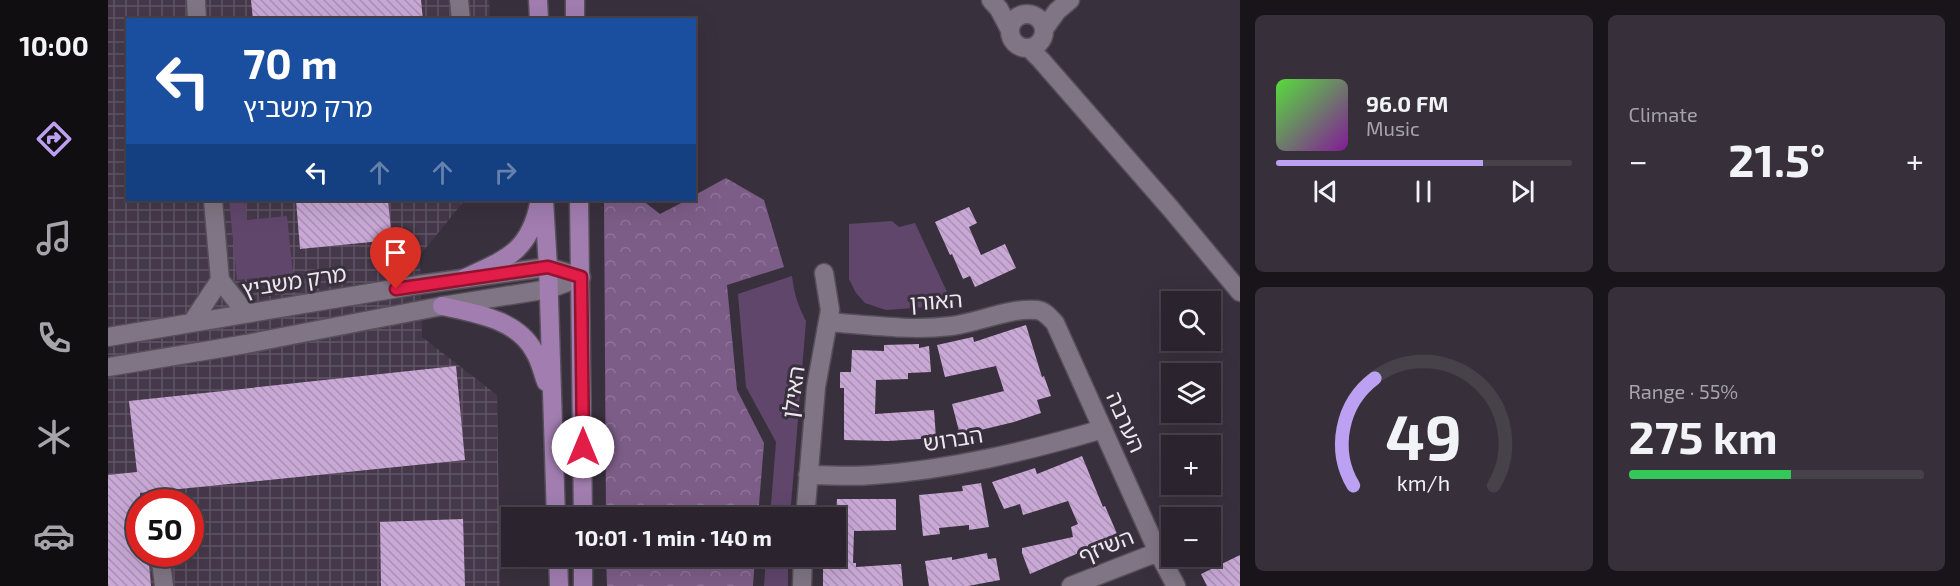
<!DOCTYPE html>
<meta charset="utf-8">
<style>
body{margin:0;font-family:"Exo 2","Noto Sans Hebrew",sans-serif;background:#37303a;color:#f1f3f6;height:100vh;display:flex;flex-direction:column;font-size:22px;white-space:nowrap}
*{box-sizing:border-box;margin:0}
p{font-size:20px;color:#a6a4aa}
.icon{flex:none;width:33px;height:33px;fill:none;stroke:currentColor;stroke-width:2;stroke-linecap:round;stroke-linejoin:round}
.map{position:relative;flex:1;overflow:hidden}
.details{display:flex;flex-direction:column;gap:15px;padding:15px;background:#181419;width:720px}
.details>*{flex:none}
.hud{position:absolute;left:18px;top:18px;width:570px;height:183px;border-radius:0px;box-shadow:0 6px 24px #0002,0 0 0 2px #47414a;background:#1a4fa0;color:#fff;overflow:hidden}
.fabs{position:absolute;left:1053px;top:291px;display:grid;gap:12px}
.fabs a{display:grid;place-items:center;width:60px;height:60px;border-radius:0px;background:#2b242e;box-shadow:0 6px 24px #0002,0 0 0 2px #47414a;font-size:30px}
.speed{position:absolute;left:18px;top:489px;display:flex;gap:12px;font-size:30px;font-weight:700;text-align:center}
.speed>*{display:grid;place-content:center;width:78px;height:78px;border-radius:50%;background:#2b242e;box-shadow:0 6px 24px #0002,0 0 0 2px #47414a;line-height:1}
.speed .limit{border:9px solid #d22;background:#fff;color:#111}
.pin{position:absolute;display:grid;place-items:center;width:51px;height:51px;color:#fff;margin:-62px -26px;border-radius:50% 50% 50% 0;rotate:-45deg;box-shadow:0 0 6px #0007}
.pin .icon{rotate:45deg}
.me{position:absolute;width:66px;margin:-33px;rotate:0deg;stroke-linejoin:round;filter:drop-shadow(0 0 4px #0008)}
.turn{display:flex;align-items:center;gap:21px;height:126px;padding:0 18px;font-size:27px}
.turn .icon{width:78px;height:78px;stroke-width:2.5}
.turn b{display:block;font-size:42px;line-height:51px}
.lanes{display:flex;align-items:center;height:57px;padding:0 18px;background:#0003;justify-content:center;gap:30px;direction:ltr}
.lanes .off{opacity:.35}
.big{font-size:45px;font-weight:700;line-height:1.1}
.details .tile{flex:1;display:flex;flex-direction:column;justify-content:center;gap:9px;min-width:0;padding:0 21px;border-radius:9px;background:#37303a}
.details .dial{align-items:center;gap:0}
.dial svg{height:156px;overflow:visible;fill:none;stroke:#47414a;stroke-width:7;stroke-linecap:round;text-anchor:middle}
.dial text{fill:#f1f3f6;stroke:none}
.song{display:flex;align-items:center;gap:18px}
.cover{width:72px;height:72px;border-radius:9px;background:linear-gradient(135deg,hsl(110 70% 55%),hsl(290 70% 35%))}
.played{height:6px;border-radius:3px;background:linear-gradient(90deg,#bca0f2 70%,#47414a 70%)}
.keys{display:flex;justify-content:space-around;direction:ltr}
.heat{display:flex;justify-content:space-between;align-items:center;font-size:33px;direction:ltr}
.charge{height:9px;border-radius:4px;background:linear-gradient(90deg,#34c759 55%,#47414a 0)}
.details .tiles{flex:1;display:grid;gap:15px;grid-template-columns:repeat(2,1fr)}
.trip{position:absolute;left:393px;top:507px;width:345px;height:60px;border-radius:0px;background:#2b242e;box-shadow:0 6px 24px #0002,0 0 0 2px #47414a;font-weight:700;line-height:60px;text-align:center}
main{display:flex;flex:1;min-height:0}
.tabs{display:flex;flex-direction:column;width:108px;justify-content:space-around;align-items:center;background:#110e12;color:#a6a4aa}
.tabs .icon{width:42px;height:42px}
.tabs .selected{color:#bca0f2}
.tabs b{font-size:27px;color:#f1f3f6}
.map>svg:first-child{display:block}
.industrial{fill:url(#industrial-grid);fill-rule:evenodd}
.forest{fill:url(#forest-crowns)}
.park{fill:#60466b}
.building{fill:url(#building-back-hatch)}
.lines{fill:none;stroke-linecap:round;stroke-linejoin:round}
.minor-casing{stroke:#564e58;stroke-width:21}
.major-casing{stroke:#564e58;stroke-width:21}
.minor{stroke:#7f7584;stroke-width:18}
.major{stroke:#a17db0;stroke-width:18}
.route-casing{stroke:#92132f;stroke-width:15}
.route{stroke:#e11d48;stroke-width:10}
.labels{text-anchor:middle;stroke-width:6;stroke-linejoin:round;paint-order:stroke}
.street-label{font-size:22px;fill:#eee8f0;stroke:#39303d}
</style>
<main>
<nav class="tabs">
<b>10:00</b>
<svg class="icon selected" aria-label="directions" viewBox="0 0 24 24"><path d="M12 3l9 9-9 9-9-9zM9 14v-3h6M13 9l2 2-2 2"/></svg>
<svg class="icon" aria-label="music" viewBox="0 0 24 24"><path d="M9 18V5l10-2v13"/><circle cx="6" cy="18" r="3"/><circle cx="16" cy="16" r="3"/></svg>
<svg class="icon" aria-label="phone" viewBox="0 0 24 24"><path d="M5 4h4l2 5-3 2q2 4 5 5l2-3 5 2v4C11 20 4 13 5 4z"/></svg>
<svg class="icon" aria-label="climate" viewBox="0 0 24 24"><path d="M12 3v18M4 7l16 10M4 17L20 7"/></svg>
<svg class="icon" aria-label="car" viewBox="0 0 24 24"><path d="M5 17H2v-5l4-1 3-4h7l3 4 3 1v5h-3M9 17h6M6 11h13"/><circle cx="7" cy="17" r="2"/><circle cx="17" cy="17" r="2"/></svg>
</nav>
<div class="map">
<svg width="1132" height="586" viewBox="0 0 1132 586">
<defs>
<pattern id="industrial-grid" width="8" height="8" patternUnits="userSpaceOnUse" patternTransform="scale(1.5)"><rect width="8" height="8" fill="#45384a"/><path d="M0 4h8M4 0v8" fill="none" stroke="#605564"/></pattern>
<pattern id="forest-crowns" width="20" height="18" patternUnits="userSpaceOnUse" patternTransform="scale(1.5)"><rect width="20" height="18" fill="#7c5d87"/><path d="M2 6a3 3 0 1 1 6 0M12 15a3 3 0 1 1 6 0" fill="none" stroke="#8f7498"/></pattern>
<pattern id="building-back-hatch" width="6" height="6" patternUnits="userSpaceOnUse" patternTransform="scale(1.5)"><rect width="6" height="6" fill="#c9a8d6"/><path d="M-1 5l2 2M0 0l6 6M5-1l2 2" fill="none" stroke="#a890b2"/></pattern>
</defs>
<rect width="100%" height="100%" fill="#39303d"/>
<!-- industrial -->
<path class="industrial" d="M0,0H381L382,19L20,20V200H357L312,255L314,337L389,395L392,586H0ZM32,502H82V554H32Z"/>
<!-- forest -->
<path class="forest" d="M618,178L656,200L676,267L619,285L629,390L656,443L650,517H498L496,200H534L552,214L579,200H586L587,195Z
M498,557H647L645,586H499Z"/>
<!-- park -->
<path class="park" d="M121,200H136L139,220L179,216L185,274L129,280Z
M784,221L791,227L807,223L845,305L778,310L757,303L748,293L741,279V224Z
M684,276C686,293 690,306 698,321L682,517H662L668,442L638,387L630,294Z
M658,557H680V586H656Z"/>
<!-- building -->
<path class="building" d="M143,0H313L315,20H145Z
M188,200H280L284,240L192,249Z
M861,207L869,223L861,227L873,255L897,244L908,268L867,287L862,276L855,279L844,254L842,255L827,222Z
M918,325L934,377L936,376L943,396L929,400L933,413L906,422L852,435L844,404L896,391L888,366L837,377L829,345L865,337L866,342Z
M811,344V348L821,346L823,372L800,373V379L768,380L767,414L826,410L828,438L780,441L736,440V388H732V372H743L744,350L776,351V345Z
M348,366L357,460L32,493V554H40L43,586H0V475L29,472L21,401Z
M974,456L995,507L997,506L1010,536L922,574L914,553V548L965,537L963,527L970,524L960,501L915,515L912,504L896,509L884,482L927,468L929,474Z
M873,483L881,527L861,530V525L831,528L832,534L815,536L811,495L855,491L854,486Z
M729,499H788V530L746,531L745,563H748V567L793,564L795,586H715V563H728V514Z
M355,519L357,586H273L272,522Z
M879,553L880,559L888,558L892,580L860,586H821L817,561L844,557V560Z
M1132,555V586H1099L1093,574Z"/>
<g class="lines">
<defs>
<path id="minor" d="M88,0L89,20
M351,0L353,20
M883,0L891,9L902,30
M902 31a17 17 0 1 1 34 0a17 17 0 1 1-34 0Z
M936,29L949,11L962,0
M921,48L933,60L1063,209L1132,292
M105,200L112,280L138,313
M85,321L112,280
M720,322C760,325 803,331 843,326C869,323 904,307 929,310C937,311 941,317 947,323L1050,552L1068,586
M0,337L309,285L440,267L473,277
M0,367L138,344L334,306L441,289L473,277
M700,475C721,475 743,477 765,475C842,470 920,451 995,429
M697,518L708,387L722,310L716,273
M52,554L56,586
M694,586L695,556
M963,586L1050,552"/>
<path id="major" d="M430,0L431,20
M467,0V20
M436,200L440,267L448,518
M471,200L475,518
M357,278C398,259 421,252 431,204
M334,306C366,313 409,319 426,351C432,360 434,371 438,382
M450,556L451,586
M475,556V586"/>
</defs>
<!-- minor casing -->
<use href="#minor" class="minor-casing"/>
<!-- major casing -->
<use href="#major" class="major-casing"/>
<!-- minor -->
<use href="#minor" class="minor"/>
<!-- major -->
<use href="#major" class="major"/>
</g>
<g class="lines">
<defs>
<path id="route" d="M288,289L440,267L473,277L475,447"/>
</defs>
<!-- route casing -->
<use href="#route" class="route-casing"/>
<!-- route -->
<use href="#route" class="route"/>
</g>
<g class="labels">
<!-- street labels -->
<g class="street-label">
<text transform="translate(186 281) rotate(-9)" y="8">מרק משביץ</text>
<text transform="translate(828 301) rotate(-4)" y="8">האורן</text>
<text transform="translate(685 392) rotate(-82)" y="8">האילן</text>
<text transform="translate(1018 422) rotate(66)" y="8">הערבה</text>
<text transform="translate(845 439) rotate(-9)" y="8">הברוש</text>
<text transform="translate(998 546) rotate(-22)" y="8">השיזף</text>
</g>
</g>
</svg>
<div class="fabs">
<a><svg class="icon" aria-label="search" viewBox="0 0 24 24"><circle cx="10" cy="10" r="6"/><path d="M15 15l6 6"/></svg></a>
<a><svg class="icon" aria-label="layers" viewBox="0 0 24 24"><path d="M12 4l9 5-9 5-9-5zM3 14l9 5 9-5"/></svg></a>
<a>+</a>
<a>−</a>
</div>
<div class="speed"><div class="limit">50</div></div>
<div class="pin" style="left:288px;top:289px;background:#d93025"><svg class="icon" aria-label="arrive" viewBox="0 0 24 24"><path d="M6 21V4h12l-3 4 3 4H6"/></svg></div>
<svg class="me" style="left:475px;top:447px" viewBox="-20 -20 40 40"><circle r="19" fill="#fff"/><path d="M0-13L10 11 0 6-10 11z" fill="#e11d48"/></svg>
<div class="trip">10:01 · 1 min · 140 m</div>
<div class="hud">
<div class="turn"><svg class="icon" aria-label="left" viewBox="0 0 24 24"><path d="M17 20v-9H6M10 6l-5 5 5 5"/></svg><div><b>70 m</b>מרק משביץ</div></div>
<div class="lanes"><svg class="icon" aria-label="left" viewBox="0 0 24 24"><path d="M17 20v-9H6M10 6l-5 5 5 5"/></svg><svg class="icon off" aria-label="ahead" viewBox="0 0 24 24"><path d="M12 20V5M6 11l6-6 6 6"/></svg><svg class="icon off" aria-label="ahead" viewBox="0 0 24 24"><path d="M12 20V5M6 11l6-6 6 6"/></svg><svg class="icon off" aria-label="right" viewBox="0 0 24 24"><path d="M7 20v-9h11M14 6l5 5-5 5"/></svg></div>
</div>
</div>
<section class="details">
<div class="tiles">
<div class="tile">
<div class="song"><i class="cover"></i><div><b>96.0 FM</b><p>Music</p></div></div>
<div class="played"></div>
<div class="keys"><svg class="icon" aria-label="previous" viewBox="0 0 24 24"><path d="M18 5L8 12l10 7zM5 5v14"/></svg><svg class="icon" aria-label="pause" viewBox="0 0 24 24"><path d="M8 5v14M16 5v14"/></svg><svg class="icon" aria-label="next" viewBox="0 0 24 24"><path d="M6 5l10 7-10 7zM19 5v14"/></svg></div>
</div>
<div class="tile"><p>Climate</p>
<div class="heat"><a>−</a><b class="big">21.5°</b><a>+</a></div>
</div>
<div class="tile dial"><svg viewBox="0 0 100 80">
<path d="M14 69A42 42 0 1 1 86 69"/>
<path d="M14 69A42 42 0 0 1 25 14" stroke="#bca0f2"/>
<text x="50" y="56" font-size="32" font-weight="700">49</text>
<text x="50" y="72" font-size="11">km/h</text>
</svg></div>
<div class="tile"><p>Range · 55%</p><b class="big">275 km</b><div class="charge"></div></div>
</div>
</section>
</main>
